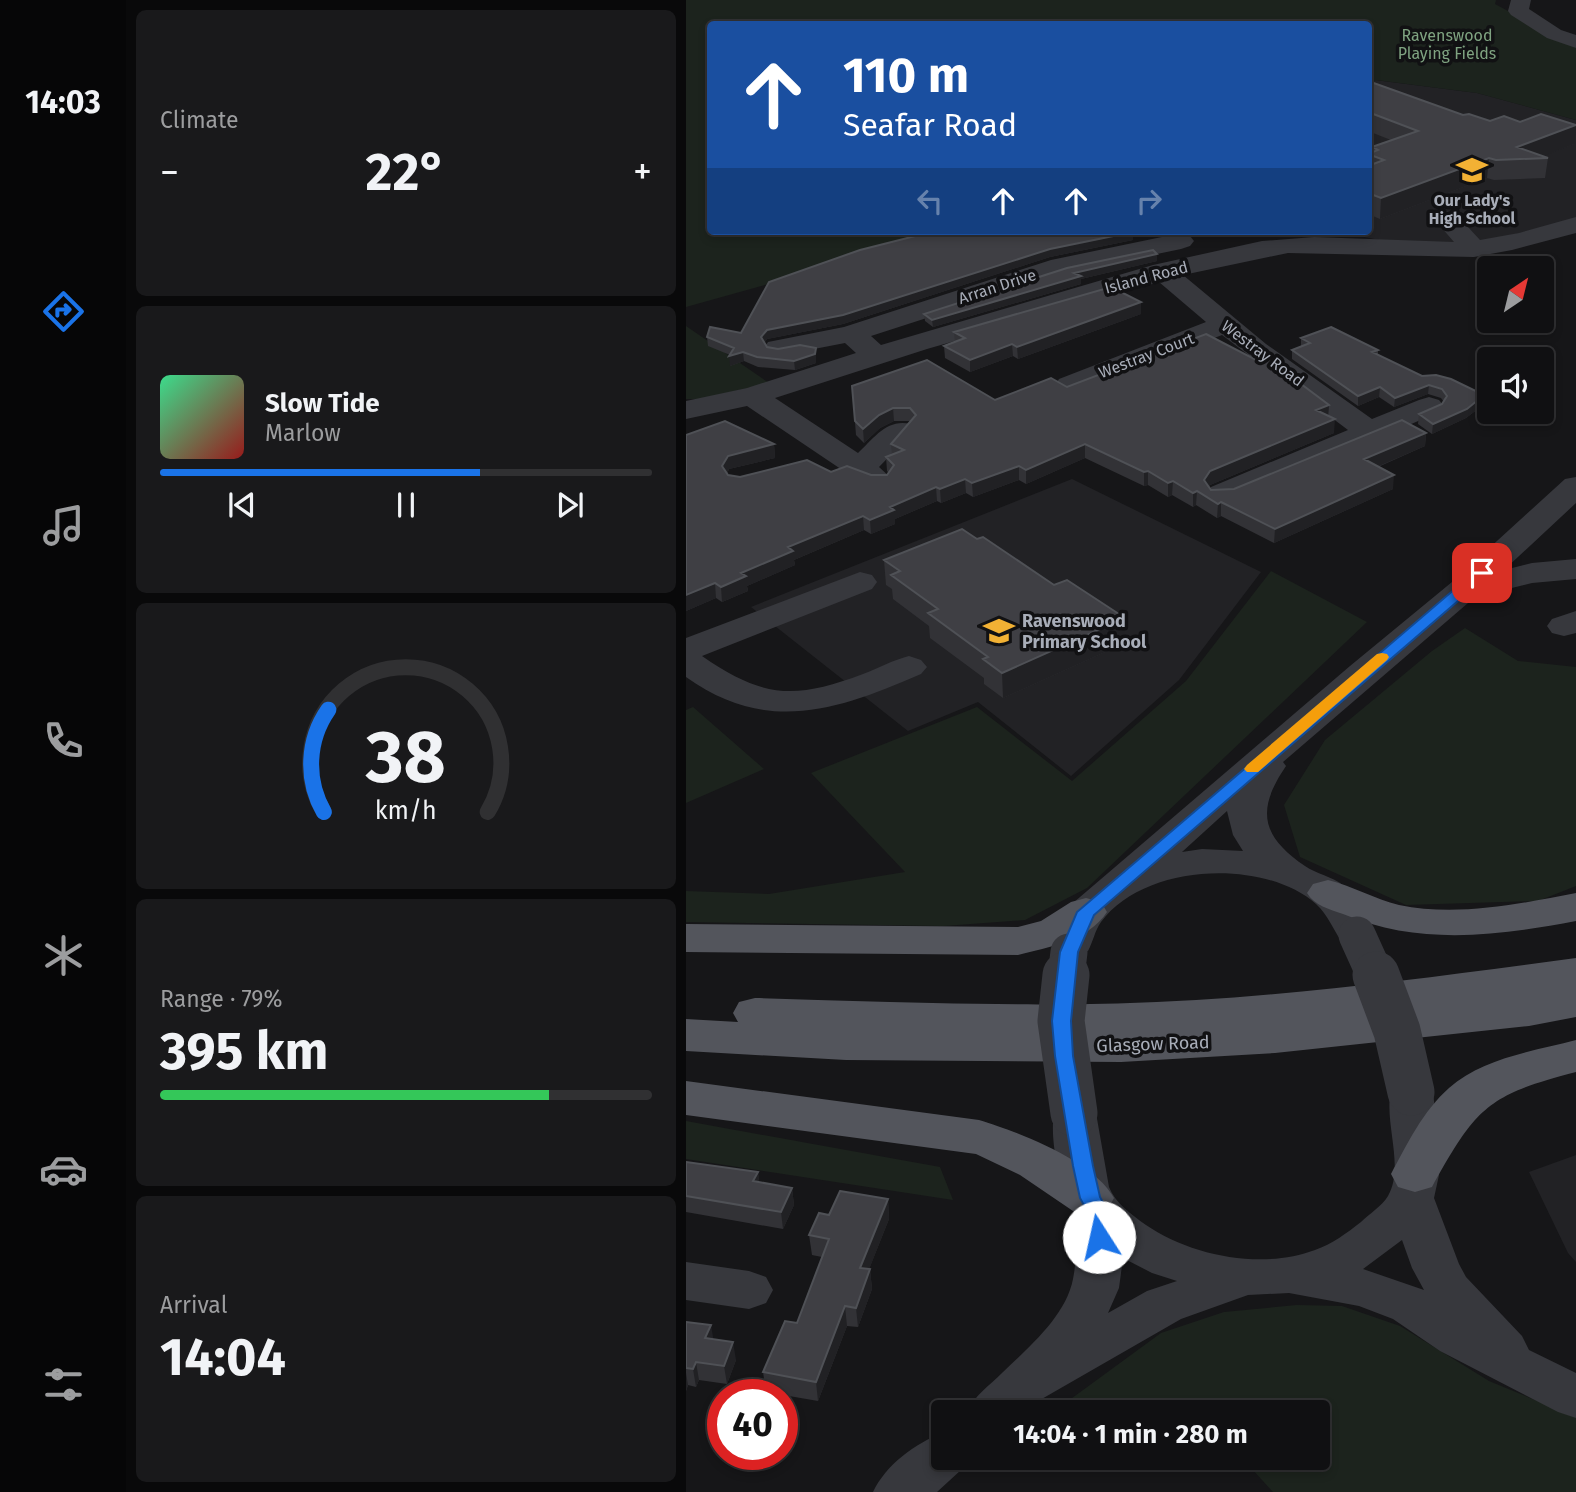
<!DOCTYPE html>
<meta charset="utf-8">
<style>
body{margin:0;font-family:"Fira Sans",sans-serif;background:#19191b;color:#f1f3f6;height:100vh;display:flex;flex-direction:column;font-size:26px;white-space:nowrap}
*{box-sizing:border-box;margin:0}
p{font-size:23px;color:#9c9d9f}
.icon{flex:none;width:38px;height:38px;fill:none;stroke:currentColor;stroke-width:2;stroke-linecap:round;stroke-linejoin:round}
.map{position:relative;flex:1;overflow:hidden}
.side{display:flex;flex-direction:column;gap:10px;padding:10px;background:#09090a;width:560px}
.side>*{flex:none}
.guide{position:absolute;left:21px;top:21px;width:665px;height:214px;border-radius:7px;box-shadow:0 4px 10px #0003,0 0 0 2px #303032;background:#1a4fa0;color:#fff;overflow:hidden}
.needle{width:46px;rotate:35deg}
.fabs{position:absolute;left:791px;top:256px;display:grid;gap:14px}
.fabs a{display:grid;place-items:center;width:77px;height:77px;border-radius:7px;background:#101012;box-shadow:0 4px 10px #0003,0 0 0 2px #303032;font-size:35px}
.speed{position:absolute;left:21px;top:1379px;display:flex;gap:14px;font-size:35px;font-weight:700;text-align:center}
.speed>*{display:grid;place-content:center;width:91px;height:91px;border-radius:50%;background:#101012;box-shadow:0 4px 10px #0003,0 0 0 2px #303032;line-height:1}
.speed .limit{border:10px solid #d22;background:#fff;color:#111}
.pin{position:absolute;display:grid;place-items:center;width:60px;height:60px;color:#fff;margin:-30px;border-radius:14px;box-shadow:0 4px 10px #0006}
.me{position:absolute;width:77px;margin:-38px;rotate:350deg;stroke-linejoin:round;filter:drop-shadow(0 0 5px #0008)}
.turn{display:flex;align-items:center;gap:24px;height:147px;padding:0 21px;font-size:32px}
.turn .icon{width:91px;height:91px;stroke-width:2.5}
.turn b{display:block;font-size:49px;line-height:60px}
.lanes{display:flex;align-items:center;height:66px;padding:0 21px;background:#0003;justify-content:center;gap:35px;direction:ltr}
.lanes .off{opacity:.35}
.big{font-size:52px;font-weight:700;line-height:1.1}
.side .widget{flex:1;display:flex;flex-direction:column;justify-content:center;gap:10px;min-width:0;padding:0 24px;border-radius:10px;background:#19191b}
.side .dial{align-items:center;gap:0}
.dial svg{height:182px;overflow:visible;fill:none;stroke:#303032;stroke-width:7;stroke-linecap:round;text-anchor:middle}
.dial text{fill:#f1f3f6;stroke:none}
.song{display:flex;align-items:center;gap:21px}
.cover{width:84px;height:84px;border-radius:10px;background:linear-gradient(135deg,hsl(150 70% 55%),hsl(0 70% 35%))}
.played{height:7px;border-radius:4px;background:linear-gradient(90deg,#1a73e8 65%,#303032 65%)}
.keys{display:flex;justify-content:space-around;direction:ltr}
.heat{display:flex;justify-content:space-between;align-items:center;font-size:38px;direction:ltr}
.charge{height:10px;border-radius:5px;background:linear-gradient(90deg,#34c759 79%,#303032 0)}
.trip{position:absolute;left:245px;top:1400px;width:399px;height:70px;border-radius:7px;background:#101012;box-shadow:0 4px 10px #0003,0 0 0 2px #303032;font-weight:700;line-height:70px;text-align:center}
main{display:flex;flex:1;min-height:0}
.tab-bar{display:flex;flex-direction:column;width:126px;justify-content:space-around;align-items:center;background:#060607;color:#9c9d9f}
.tab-bar .icon{width:49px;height:49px}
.tab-bar .on{color:#1a73e8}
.tab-bar b{font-size:32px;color:#f1f3f6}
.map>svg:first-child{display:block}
.built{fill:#222225}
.green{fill:#1c231d}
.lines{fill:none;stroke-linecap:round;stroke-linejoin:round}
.minor{fill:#37383d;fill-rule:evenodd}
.major{fill:#53555c;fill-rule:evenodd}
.minor-bridge-far1{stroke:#37383d;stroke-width:37}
.minor-bridge{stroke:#37383d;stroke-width:47}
.wall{fill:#323236}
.shaded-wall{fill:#212124}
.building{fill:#3f3f44;stroke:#4f5156;stroke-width:2}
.route{fill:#1a73e8;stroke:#114b97;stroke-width:2}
.slow{fill:#f59e0b}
.labels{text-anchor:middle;stroke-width:7;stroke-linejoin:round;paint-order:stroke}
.far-park-label{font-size:16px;fill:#7fa381;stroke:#111113}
.far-poi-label{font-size:16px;font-weight:bold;fill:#a8adb8;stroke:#111113}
.far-street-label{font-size:16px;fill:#a8adb8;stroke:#111113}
.poi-label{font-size:18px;font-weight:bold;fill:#a8adb8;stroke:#111113;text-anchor:start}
.street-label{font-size:18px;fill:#a8adb8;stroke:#111113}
</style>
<main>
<nav class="tab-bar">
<b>14:03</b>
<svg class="icon on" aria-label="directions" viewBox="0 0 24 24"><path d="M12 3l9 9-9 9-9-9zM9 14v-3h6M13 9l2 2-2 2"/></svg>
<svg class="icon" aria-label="music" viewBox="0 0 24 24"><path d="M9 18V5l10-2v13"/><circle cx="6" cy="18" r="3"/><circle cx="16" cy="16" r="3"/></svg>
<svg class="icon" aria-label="phone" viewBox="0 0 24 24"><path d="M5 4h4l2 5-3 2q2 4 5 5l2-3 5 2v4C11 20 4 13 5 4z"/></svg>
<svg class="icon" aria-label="climate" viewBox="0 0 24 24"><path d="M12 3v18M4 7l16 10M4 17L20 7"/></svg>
<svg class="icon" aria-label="car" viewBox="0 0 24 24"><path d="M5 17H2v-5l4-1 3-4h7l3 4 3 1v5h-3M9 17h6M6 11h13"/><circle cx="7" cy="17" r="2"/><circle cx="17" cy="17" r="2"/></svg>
<svg class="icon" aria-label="filters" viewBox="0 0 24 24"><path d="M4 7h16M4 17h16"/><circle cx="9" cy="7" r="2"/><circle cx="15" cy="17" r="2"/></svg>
</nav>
<section class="side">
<div class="widget"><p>Climate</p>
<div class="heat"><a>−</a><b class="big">22°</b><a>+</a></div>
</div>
<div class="widget">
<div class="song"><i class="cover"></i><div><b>Slow Tide</b><p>Marlow</p></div></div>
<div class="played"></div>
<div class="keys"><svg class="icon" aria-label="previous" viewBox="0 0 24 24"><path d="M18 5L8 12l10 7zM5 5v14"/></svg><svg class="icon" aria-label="pause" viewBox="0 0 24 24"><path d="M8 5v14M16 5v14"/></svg><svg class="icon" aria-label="next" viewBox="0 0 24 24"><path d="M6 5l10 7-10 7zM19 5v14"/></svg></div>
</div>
<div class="widget dial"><svg viewBox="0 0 100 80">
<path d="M14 69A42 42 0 1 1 86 69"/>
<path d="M14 69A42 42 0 0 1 16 24" stroke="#1a73e8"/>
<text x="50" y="56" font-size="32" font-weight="700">38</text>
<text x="50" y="72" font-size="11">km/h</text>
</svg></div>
<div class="widget"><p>Range · 79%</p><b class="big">395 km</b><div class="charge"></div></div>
<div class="widget"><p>Arrival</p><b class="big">14:04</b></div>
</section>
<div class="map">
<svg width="890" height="1492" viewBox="0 0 890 1492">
<rect width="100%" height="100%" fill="#161618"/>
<!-- built -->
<path class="built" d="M689,80L791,93L890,120V219L806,240L742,244L708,243L649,231H682V84Z
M386,479L575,572L493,680L385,776L292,702L222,731L65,607Z
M890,1155V1262L882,1253L843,1172Z"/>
<!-- green -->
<path class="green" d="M0,0H810L809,4L890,48V120L791,93L690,80L683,84L682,24H24V231H271L0,307Z
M0,326L83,383L14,399H0Z
M585,571L681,622L401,888L339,920L258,926L0,922V891L83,894L219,872L125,773L291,707L386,781L500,681Z
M779,628L832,661L890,667V886L852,901L720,905L614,857L598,805L639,740L746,651Z
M7,707L78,769L0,803V710Z
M0,1121L254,1167L267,1200L0,1159Z
M611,1305L656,1306L714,1326L803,1381L890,1417V1492H587L556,1458H632V1412H367L475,1333L538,1312Z"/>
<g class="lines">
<!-- minor -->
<path class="minor" d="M825,0H845L843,9L875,30L890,35V48L861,38L825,15L822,11Z
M761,211L770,214L794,240L833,233L890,217V233L826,250L788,257L602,253L497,275L580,344L686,419L733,400L743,397L753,400L758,406L753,412L547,501L536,503L525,501L520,494L525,487L662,430L536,335L393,391L383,394L373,391L369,385L373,379L520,322L473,282L241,349L89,398L172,453C188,438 201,418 225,424L229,430L193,467L206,479L202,486L191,488L180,486L61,406L0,419V401L61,388L170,353L159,343L92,356L82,354L78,348L82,342L158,327L365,260L495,233L504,236L508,241L504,246L495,249L380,273L185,336L195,345L467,265L576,241L628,237L768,242L748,219L752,214Z
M890,477V503L818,570L846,563L890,559V579L846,583L789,597L597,762L600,766C570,810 575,836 619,866C630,874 646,876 658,886C673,898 682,918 691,935L685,944L671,948L657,944C648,931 642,915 630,904C578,858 458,863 415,922C409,930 407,942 402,951L387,954L372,951L366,941L374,922L387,903L664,666L766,582L879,479ZM541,811L547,835L557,851L516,849L496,852Z
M174,572L186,575L191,582L186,589L16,656C77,698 108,700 177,674C193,668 207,660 223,656L235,660L241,667L235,674C152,710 81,735 0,677V638Z
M890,611V633L878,636L866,633L861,626L866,619Z
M725,1076L741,1081L747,1092L753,1146V1175L748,1198L773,1264L780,1277L836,1336L843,1350L890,1373V1418L872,1412L754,1351L707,1319L673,1306L603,1293L562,1295L495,1319L354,1400L341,1412H281C289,1395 303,1386 316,1373C342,1348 380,1316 387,1279C391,1259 392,1230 387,1210C385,1203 380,1197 378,1190C370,1168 361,1121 372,1102L388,1097L404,1102L410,1113L423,1187C429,1203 446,1215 460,1225C505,1256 576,1270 629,1250C646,1244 661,1233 675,1222C683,1214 696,1206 702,1196C721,1163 692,1111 709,1081ZM716,1240L726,1268L738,1290L677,1269ZM437,1258L466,1273L491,1281L461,1291L422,1313L433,1288Z
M0,1262L63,1271L80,1277L87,1290L80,1303L63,1309L0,1300Z
M257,1433V1458H282L275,1470L251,1492H187C200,1465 229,1443 257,1433Z"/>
<!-- major -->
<path class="major" d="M642,880C666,886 689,899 713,905C771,917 833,904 890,893V921C811,936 733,946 657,914C643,909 629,906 621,893L627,884Z
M400,898L415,902L421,912C402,941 363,947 332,955L0,952V924L332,927L355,921L385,902Z
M890,958V1017L843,1026L589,1053L435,1062L160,1060L0,1051V1019L52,1022L47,1013L53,1002L69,998C216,1002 363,1009 510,1000C637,992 764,975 890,958Z
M890,1040V1072C801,1095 790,1108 746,1187L729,1192L712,1187L705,1174C721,1144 737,1111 763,1088C796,1058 848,1051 890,1040Z
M0,1081L293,1120C333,1132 408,1161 428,1198L421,1211L404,1216L387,1211L334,1175L290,1154L0,1115Z"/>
<!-- minor-bridge-far1 -->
<path class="minor-bridge-far1" d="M671,935L690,977
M380,977L383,952"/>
<!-- minor-bridge -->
<path class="minor-bridge" d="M380,975L375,1021L388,1113
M690,975L711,1031L725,1092"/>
</g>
<!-- wall -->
<path class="wall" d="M682,81L777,115L804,121L888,144L856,156L862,158L859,178L808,180L801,178L694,219L682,214V153L685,152L686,147L705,140L682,131Z
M504,231H536L523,235L514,236Z
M309,233L447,237V240L364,257L157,324L81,339L78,343L81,347L92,349L130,348V363L109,370L72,367L58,361L44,366V355L22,346L21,337L55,333Z
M471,254V261L395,279V284L247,327L239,321L238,314Z
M455,314L332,359L327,356L284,372L259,358L258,346L269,342L268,332Z
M615,338L692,350V355L736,376L798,395L797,405L780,418L746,434L732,424L733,414L756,404L758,402L755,398L742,394L708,407L693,397L672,406L606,359V350L615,346Z
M166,386L309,400L381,387L643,405L642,416L648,433L524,485L523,487L525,490L548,489L740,433L739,446L692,467L707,489L588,543L535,516L531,518L510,505L507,507L486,495L482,497L462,485L458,486L399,458L340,484L333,480L287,497L280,493L255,503L251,501L209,519V524L185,534L178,530L108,560L109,565L61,586L62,591L36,602L30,598L0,611V435L88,444L89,458L43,469L41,474L42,475L54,477L145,472L185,475H201L203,473L201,471L200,457L206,455L205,444L225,421H208L194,428L178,443L170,435Z
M291,539L368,585L439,618V643L317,698L298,684V678L244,638L243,626L207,599L206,589L200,585L198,560Z
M0,1162L72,1172L73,1182L106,1188L108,1205L97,1229L0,1212Z
M202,1199L203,1219L183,1269H184L186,1289L172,1327L161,1326L132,1401L80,1392L77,1372L111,1323L136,1257L126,1255L123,1235L143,1215Z
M0,1322L27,1339L50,1360L41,1384L13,1380L10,1387L2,1385L0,1391Z"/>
<!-- shaded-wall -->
<path class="shaded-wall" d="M890,125L888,144L850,159L831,147Z
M803,158L801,178L694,219L695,198Z
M445,231H463L447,237V240L364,257L157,324L81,339L76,347L75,337L81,330L364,249Z
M523,231H536L523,235Z
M471,254V261L395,279V284L247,327L246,320L388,273Z
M455,302V314L332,359L331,347Z
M326,344L327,356L284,372V360Z
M130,348V363L109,370L108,361Z
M57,352L58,361L44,366L43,356Z
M743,385L742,394L708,407L709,398Z
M694,387L693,397L672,406V396Z
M798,395L797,405L780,418L746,434L747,424Z
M643,405L642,418L630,410Z
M207,408L208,421L194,428L178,443L177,429L193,415Z
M649,419L648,433L524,485L517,494L518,480L524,471Z
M740,433L739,446L677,473L678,459Z
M88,444L89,458L43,469L38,480L36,466L42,456Z
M399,444V458L340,484V470Z
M333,466V480L287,497L286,483Z
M462,471V485L458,486V472Z
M708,475L707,489L588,543L589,529Z
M279,479L280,493L255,503L254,489Z
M487,481L486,495L482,497V483Z
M250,487L251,501L209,519V524L185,534L184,520L204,507Z
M511,491L510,505L507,507V493Z
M535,502V516L531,518L532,504Z
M177,516L178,530L108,560L109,565L61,586L62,591L36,602L35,587L55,573L102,547Z
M29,583L30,598L0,611V595Z
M439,618V643L317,698L316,673Z
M72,1172L74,1189L67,1181Z
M106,1188L108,1205L97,1229L95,1212Z
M202,1199L203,1219L176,1287L174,1268Z
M184,1269L186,1289L172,1327L170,1308Z
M159,1306L161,1326L132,1401L130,1382Z
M25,1325L28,1343L19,1338Z
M47,1342L50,1360L41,1384L38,1366Z
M10,1362L13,1380L10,1387L7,1369Z
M0,1373L2,1385L0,1391Z"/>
<!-- building -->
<path class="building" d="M682,81L777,115L783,114L804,121L818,116L834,122L855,114L890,125L831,147L862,158L810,160L803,158L695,198L682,193V166L698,160L682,154L692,150L686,147L732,131L682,112Z
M249,231H306L309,233L315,231L447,232L364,249L157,315L81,330L75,337L81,347L92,349L114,345L130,348L129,354L108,361L71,357L57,352L43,356L48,348L21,337L24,327L55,333L83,282L174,250Z
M467,250L471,254L388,273L395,276L246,320L238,314L381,268Z
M425,287L455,302L331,347L326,344L284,360L258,346L279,338L268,332Z
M645,327L692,350L686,352L736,376L750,375L765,379L798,395L781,409L747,424L733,414L756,404L761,396L756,389L743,385L709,398L694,387L672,396L606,350L624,343L615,338Z
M520,334L570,360L579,357L643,405L630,410L649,419L524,471L518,480L525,490L548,489L716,420L740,433L678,459L708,475L589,529L535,502L532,504L511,491L507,493L487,481L482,483L462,471L458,472L399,444L340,470L333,466L286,483L279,479L254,489L250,487L204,507L208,510L184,520L177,516L102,547L107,551L55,573L60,576L35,587L29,583L0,595V435L39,421L88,444L42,456L36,466L42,475L54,477L121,460L145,472L161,466L185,475H201L208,465L200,457L218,450L205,444L230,415L224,408H207L193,415L177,429L169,421L166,386L241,360L309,400L365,378L381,387Z
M276,529L291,539L297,537L368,585L381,580L439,618L316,673L297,659L302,657L242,613L252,609L205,575L214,571L198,560Z
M0,1162L72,1172L67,1181L106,1188L95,1212L0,1196Z
M154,1191L202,1199L174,1268L184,1269L170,1308L159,1306L130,1382L77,1372L99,1321L111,1323L143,1239L123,1235L133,1213L143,1215Z
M0,1322L25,1325L19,1338L47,1342L38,1366L10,1362L7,1369L0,1368Z"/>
<!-- route -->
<path class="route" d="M796,568L801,570V576L408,915L392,952L385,1021L387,1056L407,1166L414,1197L420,1208L423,1237L420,1242L413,1244L405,1242L400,1209L394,1198L387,1166L369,1056L366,1021L374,952L391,912L791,570Z"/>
<!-- slow -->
<path class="slow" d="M696,653L701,654L703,657L701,660L572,772H561L558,769L561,765L691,654Z"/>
<!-- icons -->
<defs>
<symbol id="school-bare" viewBox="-9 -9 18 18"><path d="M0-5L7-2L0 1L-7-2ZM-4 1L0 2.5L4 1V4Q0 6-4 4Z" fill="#f2b134" stroke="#111113" stroke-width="2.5" paint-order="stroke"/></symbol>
</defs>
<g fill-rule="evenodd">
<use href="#school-bare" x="764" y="148" width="44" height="44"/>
<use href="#school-bare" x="291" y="609" width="44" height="44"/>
</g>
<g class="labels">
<!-- far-park labels -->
<g class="far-park-label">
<text x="761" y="41">Ravenswood<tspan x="761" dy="18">Playing Fields</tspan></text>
</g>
<!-- far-poi labels -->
<g class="far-poi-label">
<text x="786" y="206">Our Lady's<tspan x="786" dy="18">High School</tspan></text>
</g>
<!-- far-street labels -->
<g class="far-street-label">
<text transform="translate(460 277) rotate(-15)" y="6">Island Road</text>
<text transform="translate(311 286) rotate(-18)" y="6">Arran Drive</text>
<text transform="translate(577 353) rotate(37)" y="6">Westray Road</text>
<text transform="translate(460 355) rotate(-21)" y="6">Westray Court</text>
</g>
<!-- poi labels -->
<g class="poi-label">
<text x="336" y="627">Ravenswood<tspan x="336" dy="21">Primary School</tspan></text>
</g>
<!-- street labels -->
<g class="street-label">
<text transform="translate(467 1044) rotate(-2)" y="6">Glasgow Road</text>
</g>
</g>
</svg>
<div class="fabs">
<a><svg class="needle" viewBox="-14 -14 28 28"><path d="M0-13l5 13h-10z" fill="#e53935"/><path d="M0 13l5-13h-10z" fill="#9c9d9f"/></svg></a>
<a><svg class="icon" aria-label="sound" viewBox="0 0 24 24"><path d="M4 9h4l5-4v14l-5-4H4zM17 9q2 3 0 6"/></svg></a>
</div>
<div class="speed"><div class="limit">40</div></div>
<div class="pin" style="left:796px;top:573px;background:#d93025"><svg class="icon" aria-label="arrive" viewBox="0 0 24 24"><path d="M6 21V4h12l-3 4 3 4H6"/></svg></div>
<svg class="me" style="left:413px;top:1237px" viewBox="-20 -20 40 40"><circle r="19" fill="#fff"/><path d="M0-13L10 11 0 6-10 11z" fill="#1a73e8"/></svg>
<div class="trip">14:04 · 1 min · 280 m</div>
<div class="guide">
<div class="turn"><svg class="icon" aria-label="ahead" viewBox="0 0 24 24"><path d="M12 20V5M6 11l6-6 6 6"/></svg><div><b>110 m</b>Seafar Road</div></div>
<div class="lanes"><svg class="icon off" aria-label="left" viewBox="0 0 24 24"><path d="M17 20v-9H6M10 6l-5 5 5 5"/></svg><svg class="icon" aria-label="ahead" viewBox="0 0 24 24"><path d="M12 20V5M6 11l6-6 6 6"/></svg><svg class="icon" aria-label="ahead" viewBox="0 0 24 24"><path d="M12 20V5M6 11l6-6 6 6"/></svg><svg class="icon off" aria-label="right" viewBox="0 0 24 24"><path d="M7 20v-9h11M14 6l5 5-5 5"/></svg></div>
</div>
</div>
</main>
